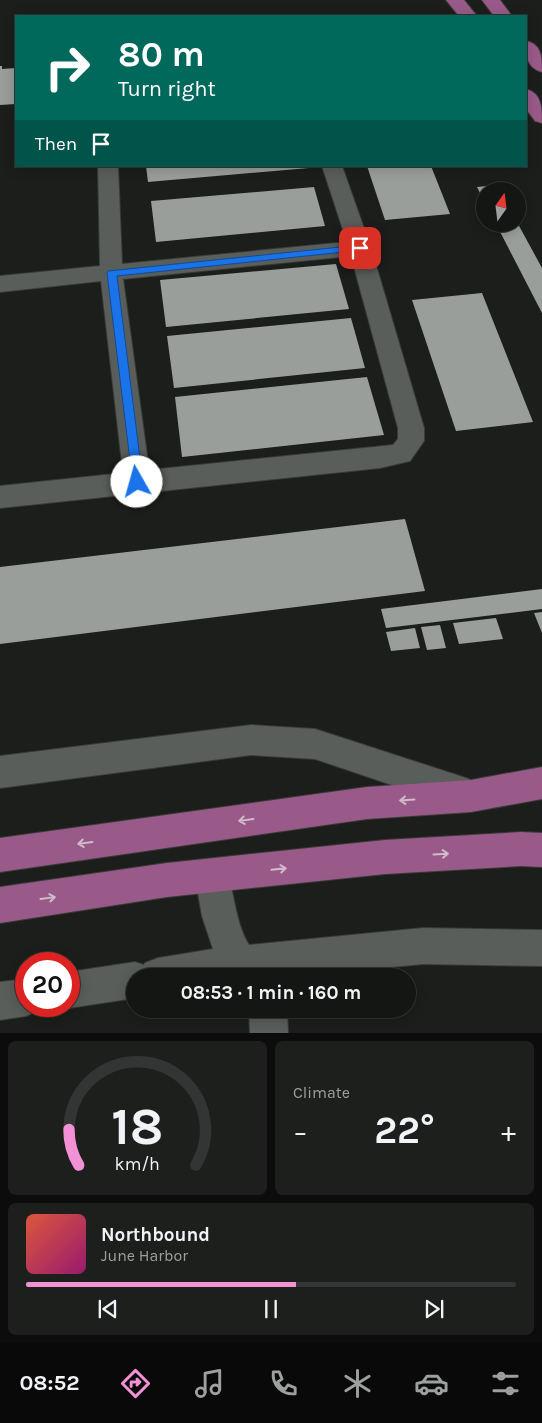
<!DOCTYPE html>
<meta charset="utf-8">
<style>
body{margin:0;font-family:Karla,sans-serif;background:#1d1f1d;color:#f1f3f6;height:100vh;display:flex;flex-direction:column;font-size:19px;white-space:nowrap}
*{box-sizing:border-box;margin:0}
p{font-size:16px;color:#9d9fa0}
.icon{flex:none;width:28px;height:28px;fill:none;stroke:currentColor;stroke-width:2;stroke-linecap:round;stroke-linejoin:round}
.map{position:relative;height:1033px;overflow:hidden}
.side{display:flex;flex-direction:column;gap:8px;padding:8px;background:#0b0c0b;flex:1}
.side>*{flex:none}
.hud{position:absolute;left:15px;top:15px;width:512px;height:152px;border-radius:0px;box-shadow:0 2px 12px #0003,0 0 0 1px #333534;background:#00695c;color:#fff;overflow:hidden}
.needle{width:32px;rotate:14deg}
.controls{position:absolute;left:476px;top:182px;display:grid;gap:10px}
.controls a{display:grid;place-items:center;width:50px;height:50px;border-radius:50%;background:#141614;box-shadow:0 2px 12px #0003,0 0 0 1px #333534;font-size:25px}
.speed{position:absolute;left:15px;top:952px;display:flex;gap:10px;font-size:25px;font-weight:700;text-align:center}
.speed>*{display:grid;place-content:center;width:65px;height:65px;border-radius:50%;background:#141614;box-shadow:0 2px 12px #0003,0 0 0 1px #333534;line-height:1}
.speed .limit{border:8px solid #d22;background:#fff;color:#111}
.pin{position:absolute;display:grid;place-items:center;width:42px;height:42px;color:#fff;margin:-21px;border-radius:10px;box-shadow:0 2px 8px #0006}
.me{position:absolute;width:55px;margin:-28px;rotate:353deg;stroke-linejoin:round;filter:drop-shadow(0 0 4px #0008)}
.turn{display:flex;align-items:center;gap:18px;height:105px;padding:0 20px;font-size:22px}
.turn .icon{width:65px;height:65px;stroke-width:2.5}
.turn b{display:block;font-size:35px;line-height:42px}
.then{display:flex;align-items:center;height:48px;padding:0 20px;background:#0003;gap:10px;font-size:19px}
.big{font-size:38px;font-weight:700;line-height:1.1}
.side .card{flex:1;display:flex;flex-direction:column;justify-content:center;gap:8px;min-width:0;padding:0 18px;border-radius:8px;background:#1d1f1d}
.side .dial{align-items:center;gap:0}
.dial svg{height:130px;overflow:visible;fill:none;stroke:#333534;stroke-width:7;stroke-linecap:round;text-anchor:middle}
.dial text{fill:#f1f3f6;stroke:none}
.song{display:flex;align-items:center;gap:15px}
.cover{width:60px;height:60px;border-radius:8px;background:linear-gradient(135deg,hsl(10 70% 55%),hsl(320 70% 35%))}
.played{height:5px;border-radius:2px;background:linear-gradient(90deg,#f391d6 55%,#333534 55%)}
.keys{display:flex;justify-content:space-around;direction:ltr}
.heat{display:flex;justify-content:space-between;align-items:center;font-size:28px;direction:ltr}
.side .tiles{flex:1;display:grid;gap:8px;grid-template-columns:1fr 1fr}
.card:last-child{grid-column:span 2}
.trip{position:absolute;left:126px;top:968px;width:290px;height:50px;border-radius:25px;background:#141614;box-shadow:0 2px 12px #0003,0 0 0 1px #333534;font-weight:700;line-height:50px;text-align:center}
.menu{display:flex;height:80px;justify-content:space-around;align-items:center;background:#080908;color:#9d9fa0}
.menu .icon{width:35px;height:35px}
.menu .on{color:#f391d6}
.menu b{font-size:22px;color:#f1f3f6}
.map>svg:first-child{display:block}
.building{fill:#9a9e9a}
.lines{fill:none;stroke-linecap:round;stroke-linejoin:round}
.minor-casing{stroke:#393b39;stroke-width:2}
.major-casing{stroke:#393b39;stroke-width:2}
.minor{fill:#5a5e5a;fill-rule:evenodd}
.major{fill:#9a5a89;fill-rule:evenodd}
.oneway{stroke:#d0bbca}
.route{fill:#1a73e8;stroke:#114b97}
</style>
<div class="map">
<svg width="542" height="1033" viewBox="0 0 542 1033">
<rect width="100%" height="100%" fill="#1b1e1b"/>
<!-- building -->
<path class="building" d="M0,66H2V69L16,68V104L0,105Z
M146,166H309V168L148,182Z
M367,166H431L450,214L385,220Z
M497,185L501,191H485V203L477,187Z
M314,187L325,226L156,242L151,201Z
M496,224H518L542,268V313Z
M336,264L349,309L166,327L160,280Z
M482,293L533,422L456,431L412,300Z
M351,318L365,368L174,388L167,336Z
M367,377L384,435L182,457L175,397Z
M405,519L425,591L0,644V567Z
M542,589V609L386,628L381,609Z
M542,612V633L534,613Z
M496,618L503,639L459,644L453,623Z
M440,625L446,648L427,650L421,627Z
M415,628L420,648L391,651L386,632Z"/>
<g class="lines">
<defs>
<path id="minor" d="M98,166H118L122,264L347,242L322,166H342L371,248L424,428V441L410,461L380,468L0,508V486L123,473L101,281L0,292V276L100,266ZM351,256L398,428V439L393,445L149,470L123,279Z
M251,725L315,729L466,778L478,783L483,794L478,805L466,810L315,759L251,755L0,788V756Z
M212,859L224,864C235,890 234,921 249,945L423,928L542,930V966L423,964L299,976H135V998L69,1008L64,1006H69V972L135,962L144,965L145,963L158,958L213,949L202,916L195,876L200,864Z
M26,979V1006H41L39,1010L26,1016L0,1020V982Z
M249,1009H287L288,1033H250Z"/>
<path id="major" d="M446,0H464L477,16H459Z
M482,0H500L512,16H494Z
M526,41C542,44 542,58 542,72C526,68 526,54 526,41Z
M526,89C542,93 542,109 542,123L535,121L526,109Z
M542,767V799L471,812L367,819L0,872V838L367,787L471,780Z
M521,832L542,833V867L521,866L385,874L167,897L0,923V887L167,863L385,840Z"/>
</defs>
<!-- minor casing -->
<use href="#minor" class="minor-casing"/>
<!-- major casing -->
<use href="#major" class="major-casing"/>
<!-- minor -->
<use href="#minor" class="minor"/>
<!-- major -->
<use href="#major" class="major"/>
</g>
<!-- one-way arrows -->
<defs><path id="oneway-shaft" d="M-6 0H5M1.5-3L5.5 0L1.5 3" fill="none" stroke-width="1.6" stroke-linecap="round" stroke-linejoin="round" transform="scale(1.25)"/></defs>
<g class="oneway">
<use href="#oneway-shaft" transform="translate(407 800) rotate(176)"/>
<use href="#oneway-shaft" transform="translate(246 820) rotate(172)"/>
<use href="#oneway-shaft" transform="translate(85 843) rotate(172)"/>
<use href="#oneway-shaft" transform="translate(441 854) rotate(-3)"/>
<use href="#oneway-shaft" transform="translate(279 869) rotate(-6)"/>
<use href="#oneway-shaft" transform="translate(48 898) rotate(-8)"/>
</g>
<!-- route -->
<path class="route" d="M360,245L363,246V250L117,276L143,482L137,486L133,485L107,273L108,271Z"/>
</svg>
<div class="controls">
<a><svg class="needle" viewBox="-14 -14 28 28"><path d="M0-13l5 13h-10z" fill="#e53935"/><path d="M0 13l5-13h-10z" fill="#9d9fa0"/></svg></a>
</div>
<div class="speed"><div class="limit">20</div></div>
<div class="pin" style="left:360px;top:248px;background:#d93025"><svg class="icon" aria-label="arrive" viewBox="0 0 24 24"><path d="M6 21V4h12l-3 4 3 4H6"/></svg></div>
<svg class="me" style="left:137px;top:482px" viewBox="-20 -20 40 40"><circle r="19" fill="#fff"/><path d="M0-13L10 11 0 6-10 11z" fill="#1a73e8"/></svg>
<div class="trip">08:53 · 1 min · 160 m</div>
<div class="hud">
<div class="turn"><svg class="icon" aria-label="right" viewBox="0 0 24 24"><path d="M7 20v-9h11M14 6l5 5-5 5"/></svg><div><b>80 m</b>Turn right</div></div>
<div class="then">Then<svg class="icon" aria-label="arrive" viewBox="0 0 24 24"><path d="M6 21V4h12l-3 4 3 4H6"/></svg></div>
</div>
</div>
<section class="side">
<div class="tiles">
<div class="card dial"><svg viewBox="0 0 100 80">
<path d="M14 69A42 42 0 1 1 86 69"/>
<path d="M14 69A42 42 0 0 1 8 47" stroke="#f391d6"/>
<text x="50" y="56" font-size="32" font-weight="700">18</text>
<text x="50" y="72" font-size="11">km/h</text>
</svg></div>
<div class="card"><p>Climate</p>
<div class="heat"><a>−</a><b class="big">22°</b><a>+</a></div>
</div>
<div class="card">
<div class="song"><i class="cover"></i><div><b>Northbound</b><p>June Harbor</p></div></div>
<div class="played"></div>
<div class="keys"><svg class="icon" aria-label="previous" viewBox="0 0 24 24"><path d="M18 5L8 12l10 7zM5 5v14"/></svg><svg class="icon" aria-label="pause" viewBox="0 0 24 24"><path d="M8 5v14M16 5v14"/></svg><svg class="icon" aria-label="next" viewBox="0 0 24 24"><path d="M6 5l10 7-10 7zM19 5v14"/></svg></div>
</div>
</div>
</section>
<nav class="menu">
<b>08:52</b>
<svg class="icon on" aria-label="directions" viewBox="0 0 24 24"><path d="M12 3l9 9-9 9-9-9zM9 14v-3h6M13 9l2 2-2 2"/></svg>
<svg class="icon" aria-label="music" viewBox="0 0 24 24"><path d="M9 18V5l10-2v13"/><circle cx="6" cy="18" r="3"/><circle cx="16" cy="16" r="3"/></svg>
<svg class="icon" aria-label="phone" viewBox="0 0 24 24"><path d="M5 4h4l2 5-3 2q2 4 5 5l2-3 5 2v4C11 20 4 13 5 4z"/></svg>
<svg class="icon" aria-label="climate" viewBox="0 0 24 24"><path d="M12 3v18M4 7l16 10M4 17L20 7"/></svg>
<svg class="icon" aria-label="car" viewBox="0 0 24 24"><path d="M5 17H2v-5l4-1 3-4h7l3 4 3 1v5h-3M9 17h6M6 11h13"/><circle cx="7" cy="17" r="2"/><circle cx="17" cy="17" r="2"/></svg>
<svg class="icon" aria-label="filters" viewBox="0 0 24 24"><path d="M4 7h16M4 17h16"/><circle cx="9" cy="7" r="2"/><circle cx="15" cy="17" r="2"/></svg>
</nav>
